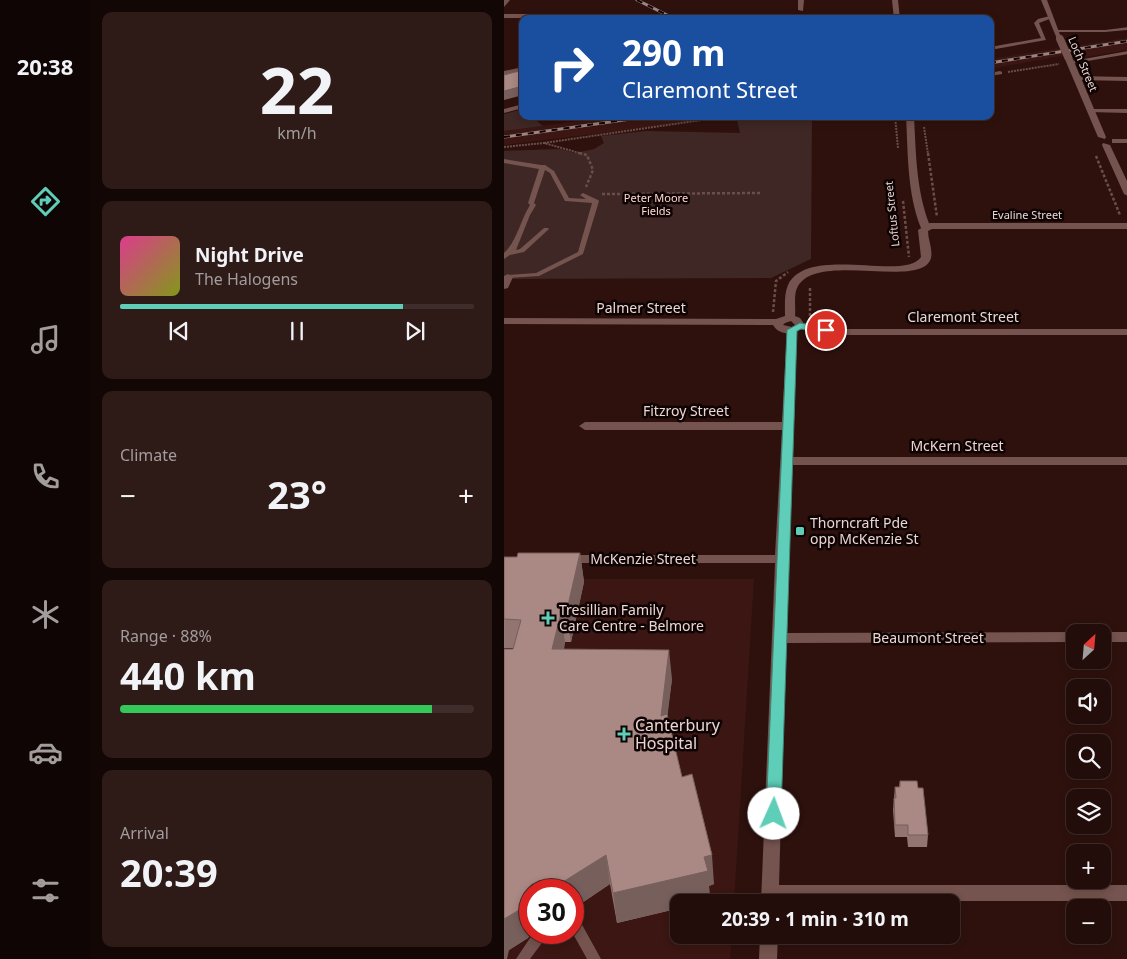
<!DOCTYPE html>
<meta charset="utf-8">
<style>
body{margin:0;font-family:"Noto Sans",sans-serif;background:#2e1b18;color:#f1f3f6;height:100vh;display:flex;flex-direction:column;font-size:19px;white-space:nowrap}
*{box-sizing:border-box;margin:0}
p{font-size:16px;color:#a29c9c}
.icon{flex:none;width:28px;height:28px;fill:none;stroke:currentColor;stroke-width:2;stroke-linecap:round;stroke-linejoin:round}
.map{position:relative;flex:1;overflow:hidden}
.drawer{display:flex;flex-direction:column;gap:12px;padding:12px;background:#130706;width:414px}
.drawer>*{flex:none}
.hud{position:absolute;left:15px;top:15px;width:475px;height:105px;border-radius:10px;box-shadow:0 2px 8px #0003,0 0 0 1px #3f2d2b;background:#1a4fa0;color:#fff;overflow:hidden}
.needle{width:32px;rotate:26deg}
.fabs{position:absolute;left:562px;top:624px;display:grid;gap:10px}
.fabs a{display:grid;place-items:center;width:45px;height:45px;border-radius:10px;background:#220d0a;box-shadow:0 2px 8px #0003,0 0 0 1px #3f2d2b;font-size:25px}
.speed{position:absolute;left:15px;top:879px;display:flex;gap:10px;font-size:25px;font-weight:700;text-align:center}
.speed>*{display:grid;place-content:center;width:65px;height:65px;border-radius:50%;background:#220d0a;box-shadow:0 2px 8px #0003,0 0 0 1px #3f2d2b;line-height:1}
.speed .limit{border:8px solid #d22;background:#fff;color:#111}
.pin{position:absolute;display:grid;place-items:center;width:42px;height:42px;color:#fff;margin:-21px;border:2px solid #fff;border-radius:50%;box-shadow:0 1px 5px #0007}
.me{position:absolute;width:55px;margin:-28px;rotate:2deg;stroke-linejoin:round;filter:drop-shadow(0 0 4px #0008)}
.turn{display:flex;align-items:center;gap:18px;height:105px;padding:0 20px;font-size:22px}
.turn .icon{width:65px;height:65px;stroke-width:2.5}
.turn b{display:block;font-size:35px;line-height:42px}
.big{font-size:38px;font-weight:700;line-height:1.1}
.drawer .widget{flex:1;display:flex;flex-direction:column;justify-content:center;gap:8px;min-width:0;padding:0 18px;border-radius:10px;background:#2e1b18}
.drawer .dial{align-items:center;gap:0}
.dial b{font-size:65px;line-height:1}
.song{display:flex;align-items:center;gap:15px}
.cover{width:60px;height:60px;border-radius:8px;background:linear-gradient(135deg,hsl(330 70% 55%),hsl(70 70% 35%))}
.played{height:5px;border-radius:2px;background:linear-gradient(90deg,#5eceb8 80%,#3f2d2b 80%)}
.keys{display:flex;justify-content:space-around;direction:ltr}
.heat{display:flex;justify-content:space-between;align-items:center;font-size:28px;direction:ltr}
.charge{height:8px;border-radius:4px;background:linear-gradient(90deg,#34c759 88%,#3f2d2b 0)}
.trip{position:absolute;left:166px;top:894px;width:290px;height:50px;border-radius:10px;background:#220d0a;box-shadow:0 2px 8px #0003,0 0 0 1px #3f2d2b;font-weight:700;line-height:50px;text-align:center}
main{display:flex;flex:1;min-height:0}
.dock{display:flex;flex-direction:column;width:90px;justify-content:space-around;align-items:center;background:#0e0504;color:#a29c9c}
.dock .icon{width:35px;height:35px}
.dock .on{color:#5eceb8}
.dock b{font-size:22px;color:#f1f3f6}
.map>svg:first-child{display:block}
.built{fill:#3b1612;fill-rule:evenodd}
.green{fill:#3e2724}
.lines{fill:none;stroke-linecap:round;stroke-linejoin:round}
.path-far1{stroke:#694e4a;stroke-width:2;stroke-dasharray:2 1;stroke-linecap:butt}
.path{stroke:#694e4a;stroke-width:2.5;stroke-dasharray:3 2;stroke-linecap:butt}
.service{fill:#75534e;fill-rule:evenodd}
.minor{fill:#75534e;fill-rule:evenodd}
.tertiary{fill:#75534e;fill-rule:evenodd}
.rail-casing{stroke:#9d8481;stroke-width:3}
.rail{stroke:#0e0303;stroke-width:2;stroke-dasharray:6;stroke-linecap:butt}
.tertiary-bridge{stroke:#75534e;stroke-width:8}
.wall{fill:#927571}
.shaded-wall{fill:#775f5c}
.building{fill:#aa8883;stroke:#775f5c}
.route{fill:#5eceb8;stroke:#3d8678}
.poi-dot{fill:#5eceb8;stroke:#0e0303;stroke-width:2}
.labels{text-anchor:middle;stroke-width:5;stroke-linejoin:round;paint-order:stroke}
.far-street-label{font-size:11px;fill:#ecd6d3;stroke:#0e0303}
.far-park-label{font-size:11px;fill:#fdd7d1;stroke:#0e0303}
.street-label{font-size:14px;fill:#ecd6d3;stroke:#0e0303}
.poi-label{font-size:14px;fill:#ecd6d3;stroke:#0e0303;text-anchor:start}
.near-poi-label{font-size:16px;fill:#ecd6d3;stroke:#0e0303;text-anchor:start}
</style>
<main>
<nav class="dock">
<b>20:38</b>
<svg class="icon on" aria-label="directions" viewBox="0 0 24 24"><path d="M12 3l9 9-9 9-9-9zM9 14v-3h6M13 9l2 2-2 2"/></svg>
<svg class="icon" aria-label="music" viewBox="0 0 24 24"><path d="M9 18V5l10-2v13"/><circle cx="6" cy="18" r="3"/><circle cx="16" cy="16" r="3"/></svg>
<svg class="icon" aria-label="phone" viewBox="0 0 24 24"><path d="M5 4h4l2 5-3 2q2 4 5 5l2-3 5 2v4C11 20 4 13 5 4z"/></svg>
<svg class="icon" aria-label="climate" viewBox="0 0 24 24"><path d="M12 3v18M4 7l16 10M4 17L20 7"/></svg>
<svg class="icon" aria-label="car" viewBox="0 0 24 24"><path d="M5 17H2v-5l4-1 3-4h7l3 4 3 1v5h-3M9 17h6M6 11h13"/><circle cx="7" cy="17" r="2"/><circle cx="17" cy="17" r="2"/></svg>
<svg class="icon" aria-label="filters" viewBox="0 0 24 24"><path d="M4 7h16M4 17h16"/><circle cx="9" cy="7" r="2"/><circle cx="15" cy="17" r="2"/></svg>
</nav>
<section class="drawer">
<div class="widget dial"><b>22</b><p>km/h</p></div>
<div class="widget">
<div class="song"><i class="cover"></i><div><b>Night Drive</b><p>The Halogens</p></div></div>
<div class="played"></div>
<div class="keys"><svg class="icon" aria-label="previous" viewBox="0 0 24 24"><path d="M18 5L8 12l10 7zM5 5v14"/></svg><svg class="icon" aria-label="pause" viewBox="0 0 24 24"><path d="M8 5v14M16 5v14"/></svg><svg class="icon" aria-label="next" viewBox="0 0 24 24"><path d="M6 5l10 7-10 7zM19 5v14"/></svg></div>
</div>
<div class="widget"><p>Climate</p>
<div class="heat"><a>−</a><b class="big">23°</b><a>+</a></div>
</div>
<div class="widget"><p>Range · 88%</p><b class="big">440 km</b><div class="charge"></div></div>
<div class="widget"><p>Arrival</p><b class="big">20:39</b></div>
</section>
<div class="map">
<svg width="624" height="959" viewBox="0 0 624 959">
<rect width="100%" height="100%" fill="#2e110d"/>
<!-- built -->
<path class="built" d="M623,38V50L581,57L573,53L486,69V59Z
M111,116H218L146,127L0,145V131Z
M0,579H250L230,902H175V935H228L226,959H0ZM26,890H69V932H26Z"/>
<!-- green -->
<path class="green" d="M19,109V116H32L29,118L39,126L0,131V114Z
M257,116H308L307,259L267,278L0,279V151L56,149L71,153L90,149L100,143L97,136L142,131L236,133L233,120Z"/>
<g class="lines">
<!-- path-far1 -->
<path class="path-far1" d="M504,72L555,64
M391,116L394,148
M420,127L424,154
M40,143L225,116
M0,147L40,143L79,154"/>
<!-- path -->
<path class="path" d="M75,153L83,155L89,170L82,187
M424,153L433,217
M592,156L616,215
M98,194L257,193
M399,201L405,257
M306,288V318
M269,312L272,281L284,272"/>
<!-- service -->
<path class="service" d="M118,14L120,15V16L107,17L105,16Z
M546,16L548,17V18L535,23L542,40L486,50V47L537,38L530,23L534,19Z
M624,27V30L601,32H553L551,31L553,30H601Z
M624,51V54L566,64L563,62Z
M496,71L498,72V74L486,76V73Z
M19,104V108L0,113V109Z
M587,109H624V113L585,112V110Z
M0,159L37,165H41L50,171L65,198L82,199L76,195L79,193L94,200L95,201L79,254L35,276L2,278V276L4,275L32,273L74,252L88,203L61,201L46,173L41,170L30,203L32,205L26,215L12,250L16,249L40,228H44L45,229L20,252L6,255L0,259V253C13,241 16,221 26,205L24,203L35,169L0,163Z
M71,919L76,921L97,959H83L68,932L69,920Z
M30,932H46L26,959H12Z"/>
<!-- minor -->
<path class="minor" d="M0,0H6L0,7Z
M294,0H300L299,11L294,10Z
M388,0H394L396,19H390Z
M0,14H107L110,16L107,18H0Z
M19,67V71L0,75V71Z
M570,76L624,77V81L573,80L569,78Z
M402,116H410C412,153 412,193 427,228L422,231L417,228C403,193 404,153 402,116Z
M608,139H624V143H608Z
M4,274L9,277L4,288L0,289V276Z
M296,323L343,329H624V335H343L292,328L291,326Z
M288,327L293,330L289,457H624V465H288L283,633L571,632H573H571V642L282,643L275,885H624V901H275V902H257L271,563H60L55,562L53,559L55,556L60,555H271L278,430H81L75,426L81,422H278L283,330Z
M597,632H624V642H599V632Z
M256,935H274L273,959H255Z"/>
<!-- tertiary -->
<path class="tertiary" d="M537,0H543L558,40L553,39Z
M561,55L568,57L602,137L601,139L594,137L560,57Z
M599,143L606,145L624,183V196L620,194L598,145Z
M426,223H624V229H428L424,231C424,240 429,249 427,258C418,290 315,251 294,286C289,294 292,307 291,316L296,318L301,325C294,335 276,337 269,325L0,324V318L272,319L281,316C281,306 280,294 284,285C304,244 401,282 417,257L414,230ZM287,321L291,325L288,327L279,325L281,323Z"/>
<defs>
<path id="rail" d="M133,0L171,19
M486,63L624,41
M0,137L148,116"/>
</defs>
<!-- rail casing -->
<use href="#rail" class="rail-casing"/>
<!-- rail -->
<use href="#rail" class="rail"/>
<!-- tertiary-bridge -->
<path class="tertiary-bridge" d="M556,39L564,57"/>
</g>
<!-- wall -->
<path class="wall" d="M76,553L80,582L67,642H61L60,649L168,679L163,715L178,777L210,884L205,886L206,901L113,923L106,884L69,909V890H26V932H27L24,938L5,950L9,648H0V557H13Z
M396,781L414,788L424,835L423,847H404L403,837H391L389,810L390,798L391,787H395Z"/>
<!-- shaded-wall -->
<path class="shaded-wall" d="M19,86V95L0,100V91Z
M76,553L80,582L67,642L62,614Z
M57,613L61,642L53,678L48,649Z
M165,650L168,679L160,745L157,716Z
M102,855L106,884L69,909V890H46Z
M208,855L210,884L205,886L206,901L199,902H175V908L113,923L109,893L200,857Z
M22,902L26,921V932H27L24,938L5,950L3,959H0V919Z"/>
<!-- building -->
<path class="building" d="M19,70V86L0,91V75Z
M14,553H76L62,614L57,613L48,649L165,650L157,716L163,714L178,777L188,774L208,855L200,857L204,871L109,893L102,855L46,890H26V901L22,902L17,909L0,919V649H9L17,620L0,619V557H13Z
M396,781H413L414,788H419L424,835H404V825H391L390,798H392L391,787H396Z"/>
<!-- route -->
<path class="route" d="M296,323L322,327L327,330L322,333L297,329L293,331L277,814L275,819L270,821L264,819L262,814L283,330Z"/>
<!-- markers -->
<g class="poi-dot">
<rect x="291" y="526" width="10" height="10" rx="2.5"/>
<path d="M41.5 610.5h5v5h5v5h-5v5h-5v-5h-5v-5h5z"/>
<path d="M117.5 726.5h5v5h5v5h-5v5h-5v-5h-5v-5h5z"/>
</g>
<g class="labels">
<!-- far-street labels -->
<g class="far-street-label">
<text transform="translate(579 64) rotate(67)" y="4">Loch Street</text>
<text transform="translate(388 214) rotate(-96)" y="4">Loftus Street</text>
<text x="523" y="219">Evaline Street</text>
</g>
<!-- far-park labels -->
<g class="far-park-label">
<text x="152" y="202">Peter Moore<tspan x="152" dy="13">Fields</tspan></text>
</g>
<!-- street labels -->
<g class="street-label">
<text x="137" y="313">Palmer Street</text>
<text x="459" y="322">Claremont Street</text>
<text x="182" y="416">Fitzroy Street</text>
<text x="453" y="451">McKern Street</text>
<text x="139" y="564">McKenzie Street</text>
<text x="424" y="643">Beaumont Street</text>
</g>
<!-- poi labels -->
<g class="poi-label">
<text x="306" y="528">Thorncraft Pde<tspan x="306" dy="16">opp McKenzie St</tspan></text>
<text x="55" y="615">Tresillian Family<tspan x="55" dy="16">Care Centre - Belmore</tspan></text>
</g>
<!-- near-poi labels -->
<g class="near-poi-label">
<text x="131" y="731">Canterbury<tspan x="131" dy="18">Hospital</tspan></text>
</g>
</g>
</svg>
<div class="fabs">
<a><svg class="needle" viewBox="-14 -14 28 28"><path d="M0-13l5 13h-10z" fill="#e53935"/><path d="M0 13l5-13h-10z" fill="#a29c9c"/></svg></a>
<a><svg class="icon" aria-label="sound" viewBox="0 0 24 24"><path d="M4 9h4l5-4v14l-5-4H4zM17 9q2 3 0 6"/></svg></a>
<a><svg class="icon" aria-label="search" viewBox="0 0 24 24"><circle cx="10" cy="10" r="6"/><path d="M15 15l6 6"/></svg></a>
<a><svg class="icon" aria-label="layers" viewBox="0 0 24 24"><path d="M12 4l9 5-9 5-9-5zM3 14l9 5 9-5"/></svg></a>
<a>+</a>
<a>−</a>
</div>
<div class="speed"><div class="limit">30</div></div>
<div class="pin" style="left:322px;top:330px;background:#d93025"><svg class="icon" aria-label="arrive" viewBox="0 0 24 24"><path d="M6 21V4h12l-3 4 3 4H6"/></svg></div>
<svg class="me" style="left:270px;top:814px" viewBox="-20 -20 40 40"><circle r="19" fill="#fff"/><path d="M0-13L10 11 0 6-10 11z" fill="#5eceb8"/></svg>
<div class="trip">20:39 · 1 min · 310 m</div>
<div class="hud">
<div class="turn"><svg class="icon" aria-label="right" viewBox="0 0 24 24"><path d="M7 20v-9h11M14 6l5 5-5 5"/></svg><div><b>290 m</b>Claremont Street</div></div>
</div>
</div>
</main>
